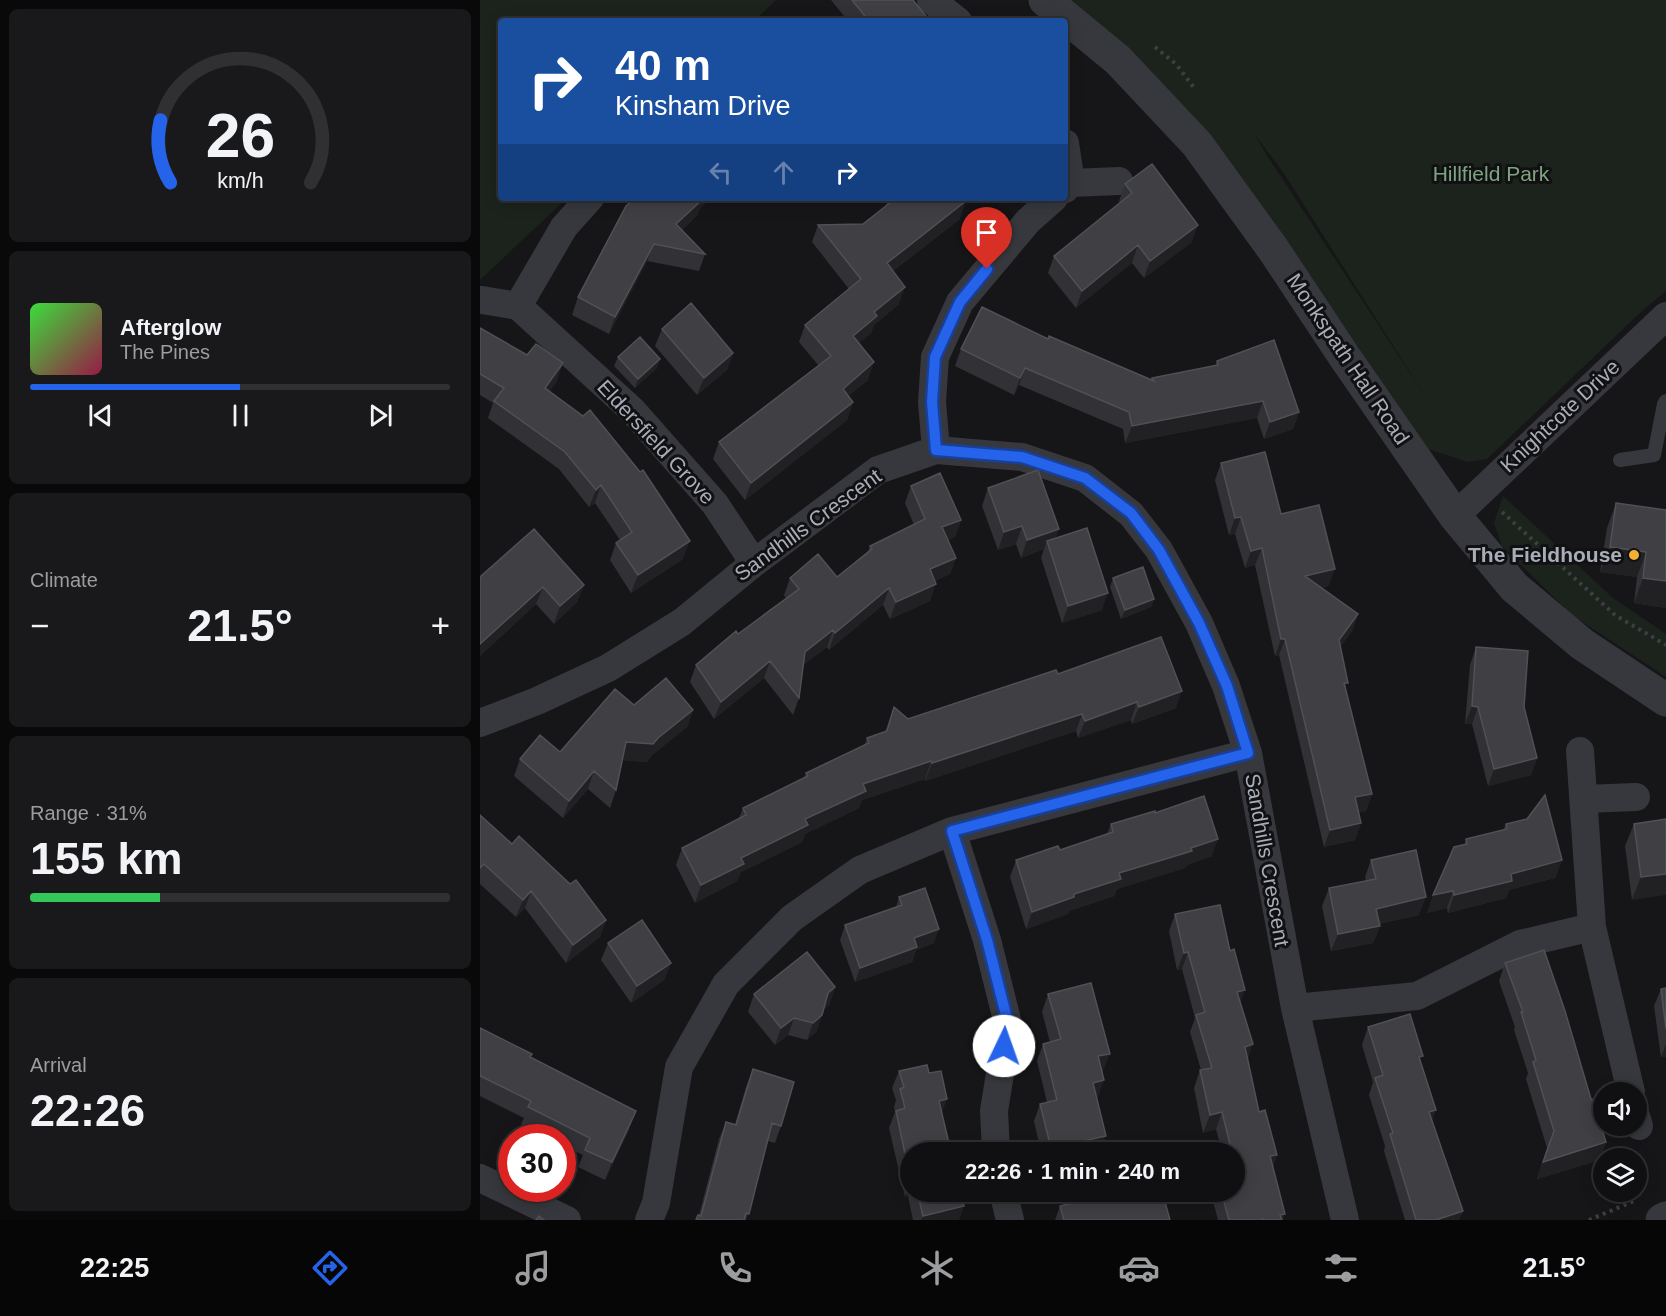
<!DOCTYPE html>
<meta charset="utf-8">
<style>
body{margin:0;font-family:Helvetica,sans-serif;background:#19191b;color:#f1f3f6;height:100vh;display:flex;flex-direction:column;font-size:22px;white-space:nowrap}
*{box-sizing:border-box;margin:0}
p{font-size:20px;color:#9c9d9f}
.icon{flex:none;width:33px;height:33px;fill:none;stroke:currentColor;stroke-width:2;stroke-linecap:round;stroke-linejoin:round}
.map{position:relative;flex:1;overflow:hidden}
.panel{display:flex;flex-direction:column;gap:9px;padding:9px;background:#09090a;width:480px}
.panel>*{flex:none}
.top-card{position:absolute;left:18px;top:18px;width:570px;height:183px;border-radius:6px;box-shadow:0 3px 15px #0003,0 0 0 2px #303032;background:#1a4fa0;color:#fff;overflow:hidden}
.controls{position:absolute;left:1113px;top:1082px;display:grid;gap:12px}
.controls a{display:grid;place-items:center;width:54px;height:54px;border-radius:50%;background:#101012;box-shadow:0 3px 15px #0003,0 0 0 2px #303032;font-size:30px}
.speed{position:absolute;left:18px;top:1124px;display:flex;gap:12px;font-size:30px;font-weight:700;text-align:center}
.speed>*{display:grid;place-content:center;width:78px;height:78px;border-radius:50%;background:#101012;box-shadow:0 3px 15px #0003,0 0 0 2px #303032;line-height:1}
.speed .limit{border:9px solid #d22;background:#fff;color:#111}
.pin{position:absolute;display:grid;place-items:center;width:51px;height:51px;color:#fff;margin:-62px -26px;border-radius:50% 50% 50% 0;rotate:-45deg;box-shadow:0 0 6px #0007}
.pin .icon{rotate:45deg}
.me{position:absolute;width:66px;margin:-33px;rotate:3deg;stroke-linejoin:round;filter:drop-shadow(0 0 4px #0008)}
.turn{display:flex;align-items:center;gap:21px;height:126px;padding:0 18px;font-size:27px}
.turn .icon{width:78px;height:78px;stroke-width:2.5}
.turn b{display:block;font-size:42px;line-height:51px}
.lanes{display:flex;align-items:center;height:57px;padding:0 18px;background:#0003;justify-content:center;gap:30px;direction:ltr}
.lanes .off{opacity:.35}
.big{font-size:45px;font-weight:700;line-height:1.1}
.panel .tile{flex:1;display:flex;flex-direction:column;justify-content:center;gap:9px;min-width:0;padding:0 21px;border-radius:9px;background:#19191b}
.panel .dial{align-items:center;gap:0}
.dial svg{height:156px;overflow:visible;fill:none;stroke:#303032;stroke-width:7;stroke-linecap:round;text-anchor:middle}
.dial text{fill:#f1f3f6;stroke:none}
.song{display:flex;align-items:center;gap:18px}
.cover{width:72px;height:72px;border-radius:9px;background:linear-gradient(135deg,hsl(120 70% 55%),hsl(340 70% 35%))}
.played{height:6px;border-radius:3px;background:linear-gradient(90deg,#2563eb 50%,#303032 50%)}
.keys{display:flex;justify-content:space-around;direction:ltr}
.heat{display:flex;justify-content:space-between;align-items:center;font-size:33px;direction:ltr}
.charge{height:9px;border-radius:4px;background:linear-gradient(90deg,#34c759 31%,#303032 0)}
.trip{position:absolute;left:420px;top:1142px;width:345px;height:60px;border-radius:30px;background:#101012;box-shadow:0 3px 15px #0003,0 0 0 2px #303032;font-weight:700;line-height:60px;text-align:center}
.menu{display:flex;height:96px;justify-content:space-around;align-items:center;background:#060607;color:#9c9d9f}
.menu .icon{width:42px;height:42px}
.menu .current{color:#2563eb}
.menu b{font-size:27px;color:#f1f3f6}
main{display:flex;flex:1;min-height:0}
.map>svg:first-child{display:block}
.green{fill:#1c231d;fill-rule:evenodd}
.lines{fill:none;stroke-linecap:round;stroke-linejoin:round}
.path{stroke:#3d3f44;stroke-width:4;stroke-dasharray:3 4.5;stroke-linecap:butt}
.service{stroke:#37383d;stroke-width:14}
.minor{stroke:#37383d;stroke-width:28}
.tertiary{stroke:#37383d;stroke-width:33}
.wall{fill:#323236}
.shaded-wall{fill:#212124}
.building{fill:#3f3f44;stroke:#4f5156;stroke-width:1.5}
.route-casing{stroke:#184099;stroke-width:15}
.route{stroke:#2563eb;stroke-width:10}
.poi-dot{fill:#f2b134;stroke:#111113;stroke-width:2}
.labels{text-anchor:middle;stroke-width:6;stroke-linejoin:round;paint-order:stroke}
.park-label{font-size:21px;fill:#7fa381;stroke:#111113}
.street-label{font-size:21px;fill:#a8adb8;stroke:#111113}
.poi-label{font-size:21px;font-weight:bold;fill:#a8adb8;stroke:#111113;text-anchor:end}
</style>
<main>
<section class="panel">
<div class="tile dial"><svg viewBox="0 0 100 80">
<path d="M14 69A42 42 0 1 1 86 69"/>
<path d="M14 69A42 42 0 0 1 9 37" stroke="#2563eb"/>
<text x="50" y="56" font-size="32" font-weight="700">26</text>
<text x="50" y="72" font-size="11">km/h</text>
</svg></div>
<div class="tile">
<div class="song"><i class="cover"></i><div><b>Afterglow</b><p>The Pines</p></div></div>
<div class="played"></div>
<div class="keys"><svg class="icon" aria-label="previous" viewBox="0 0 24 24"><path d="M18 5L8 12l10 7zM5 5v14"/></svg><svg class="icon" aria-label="pause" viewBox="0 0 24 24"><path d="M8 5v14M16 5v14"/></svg><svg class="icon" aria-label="next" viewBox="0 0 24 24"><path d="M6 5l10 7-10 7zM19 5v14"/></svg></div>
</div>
<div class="tile"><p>Climate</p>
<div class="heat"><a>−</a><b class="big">21.5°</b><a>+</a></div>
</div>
<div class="tile"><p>Range · 31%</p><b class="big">155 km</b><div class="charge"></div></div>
<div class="tile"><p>Arrival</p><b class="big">22:26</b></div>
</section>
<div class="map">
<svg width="1186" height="1220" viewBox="0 0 1186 1220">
<rect width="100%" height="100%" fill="#161618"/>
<!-- green -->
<path class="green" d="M0,0H296L274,21H21V198H87L0,280Z
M590,0H1186V291L1163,310L1007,459L988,462L945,448ZM775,135L803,172L949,402L786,154Z
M1023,496L1133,598L1186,634V677L1092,615L1022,546L1014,523Z"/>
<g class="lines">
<!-- path -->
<path class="path" d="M675,47L696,64L715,89
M1022,512L1135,615L1186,645
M1156,1180L1160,1195
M1109,1220L1154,1201"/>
<!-- service -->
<path class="service" d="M1140,460L1174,455L1184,404L1186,401"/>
<!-- minor -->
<path class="minor" d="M451,0L478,21
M585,143L591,183
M585,189L591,183L639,181
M2,300L38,306L152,410L235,504L274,563
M38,306L84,227L110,198
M456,450L452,402L455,357L480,302L548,221L574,198
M975,516L1186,316
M0,723L57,701L128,668L202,622L274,563L398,470L456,450L542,457L605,478L651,514L679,550L719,623L746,686L768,753L815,1008L865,1220
M1100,751L1112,927
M1104,799L1156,797
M472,831L507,940L528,1024L514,1111L516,1152
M815,1008L937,996L1040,944L1112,927L1151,1092
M1156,1116L1159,1126
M0,1178L87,1220
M523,1191L530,1220
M169,1220L176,1203L199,1067L246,984L312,918L380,870L472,831L768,753"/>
<!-- tertiary -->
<path class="tertiary" d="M565,0L638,60L717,144L793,249L866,359L975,516L1034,587L1102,644L1186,700
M1182,1220L1186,1218"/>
</g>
<!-- wall -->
<path class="wall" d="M351,0H433L450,21H368Z
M645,184L712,242L664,278L652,263L596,308L568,273L574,256L640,203L639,201Z
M155,198H231L220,208L217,215L202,230L225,254L219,271L167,261L129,334L92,315L98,297Z
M408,199L480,219L413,271L419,304L394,325L391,333L379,343L388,380L368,396L373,402L367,420L265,500L233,459L239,442L339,366L319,342L325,325L369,289L332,242L338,225L383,224L405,207Z
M0,328L77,381L69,391L203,559L151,593L130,560L136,543L140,540L115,503L109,507L79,469L8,418L13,403L0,395Z
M182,329L253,353L247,370L217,395L175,346Z
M568,339L671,379L672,378L735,366L737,361L819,412L813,429L784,439L777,418L645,443L643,429L539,385L534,395L475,366L481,349Z
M138,357L177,368L155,388L134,366Z
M741,463L801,514L855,569L848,586L841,588L878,614L872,631L860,647L866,689L892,794L886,811L878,812L881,823L875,840L844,847L799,655L795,656L775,565L765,568L755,534L749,535L735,480Z
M431,486L481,520L475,537L468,540L476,558L470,574L455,581L450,601L410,619L403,605L349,650L347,647L323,665L319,698L313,715L284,678L234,719L210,682L216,665L306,599L304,595L310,578L357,577L388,551L390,546L434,525L425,503Z
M508,488L576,538L622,610L582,623L561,558L564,549L541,558L536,544L518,550L502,506Z
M1136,503L1186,510V608L1154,603L1157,577L1120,572L1127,528Z
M0,577L104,585L97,602L74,624L56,604L0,656Z
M633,578L674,599L671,607L641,619L630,587Z
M996,647L1057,758L1051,775L1008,786L992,724H985L990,665Z
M578,674L696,708L652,724L651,720L598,738L596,731L445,781V779L382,800L379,808L325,834L322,842L261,872L257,881L215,903L196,865L202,848L259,818L263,808L324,778L326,773L384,746L387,738L405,732L414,707L428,719Z
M154,705L213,710L207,727L172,755L167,762L143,760L136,790L130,808L108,789L83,818L34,776L40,759L80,752Z
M675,813L732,856L707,865L705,868L637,889L634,896L589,911L588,914L546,929L530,877L536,860L580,850L627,834L631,824Z
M0,815L32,844L126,920L120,937L86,963L45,908L36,917L0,884Z
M1186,819L1152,900L1145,846L1154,824Z
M1026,824L1082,860L1075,878L1029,890L1026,898L968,913L967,908L947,913L984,845L986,839L1023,830Z
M891,860L939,915L899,924L900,926L893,943L851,951L842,906L849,888L886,881L885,877Z
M419,897L454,943L436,950L432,962L375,982L360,940L365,925L416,907Z
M695,914L761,1003L768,1061L779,1112L797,1155L793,1166L803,1220H738L732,1197L734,1191H754V1152H742L736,1129L723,1133L714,1088L720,1070H721L710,1032L715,1018L702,969L697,970L689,931Z
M128,943L191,963L184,980L151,1003L121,960Z
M1025,963L1111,1099L1126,1142L1120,1160L1057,1179L1067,1148L1046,1079L1048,1073L1034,1030L1035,1027L1019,981Z
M355,987L349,1005L344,1009L336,1032L327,1040L308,1035L295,1045L268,1012L274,994Z
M1186,988V1057H1181L1174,1006L1181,989Z
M568,994L623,1071L622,1072L618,1097L616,1098L620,1152H561L554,1121L560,1104L567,1102L557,1061L563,1044L570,1042L562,1012Z
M888,1027L941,1062L952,1121L983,1211L979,1220H925L904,1151L905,1146L889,1095L893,1082L882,1045Z
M0,1028L51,1057L150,1128L125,1180L98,1167L103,1155L82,1145V1137H67L41,1124L44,1118L0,1096Z
M447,1065L430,1152V1191H481L479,1220H433L428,1196L425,1197L409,1128L415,1112L414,1107L416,1100L412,1088L419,1071Z
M273,1069L301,1126L295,1143L288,1141L266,1220H216L219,1215L239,1139L246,1122L255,1124L266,1087Z
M580,1206L690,1220H575Z"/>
<!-- shaded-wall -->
<path class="shaded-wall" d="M220,198H231L220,208L217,215L190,242L196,224Z
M486,201L480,219L400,281L407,263Z
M718,225L712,242L664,278L670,261Z
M174,244L167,261L129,334L135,317Z
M658,245L652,263L596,308L602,291Z
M425,287L419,304L394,325L391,333L367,353L373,336L394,312Z
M253,353L247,370L217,395L224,378Z
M180,359L177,368L155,388L158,379Z
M394,362L388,380L356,406L363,389Z
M83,363L77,381L59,406L65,388Z
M545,368L539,385L534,395L540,378Z
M783,401L777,418L645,443L652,426Z
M373,402L367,420L265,500L271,483Z
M819,412L813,429L784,439L790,422Z
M121,485L115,503L109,507L116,490Z
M761,517L755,534L749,535L755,518Z
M481,520L475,537L456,544L462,527Z
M542,526L536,544L518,550L524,532Z
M579,529L573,546L567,541L564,549L541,558L547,540Z
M210,541L203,559L151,593L158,575Z
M1130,547L1166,552L1157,577L1120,572Z
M782,548L775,565L765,568L771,551Z
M476,558L470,574L444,586L450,569Z
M855,569L848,586L819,593L825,576Z
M1163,578L1186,581V608L1154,603Z
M456,584L450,601L410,619L416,602Z
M104,585L97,602L74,624L80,606Z
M63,587L56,604L0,656V644Z
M409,588L403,605L349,650L355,633Z
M628,593L622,610L582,623L588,606Z
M674,599L671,607L641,619L645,610Z
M878,614L872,631L853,657L859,640Z
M353,630L347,647L318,669L325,652Z
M801,639H805L799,655L795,656Z
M290,661L284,678L234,719L241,702Z
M702,691L696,708L652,724L659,707Z
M657,702L651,720L598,738L605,721Z
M992,706L998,707L992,724H985Z
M213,710L207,727L172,755L167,762L140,760L146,742L178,738Z
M602,714L596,731L445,781L452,763Z
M1057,758L1051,775L1008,786L1014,769Z
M451,761L445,779L382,800L379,808L325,834L322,842L261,872L257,881L215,903L221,885L261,858L383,784Z
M114,771L108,789L83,818L89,801Z
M892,794L886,811L869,814L875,797Z
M881,823L875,840L844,847L850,830Z
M738,839L732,856L707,865L705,868L637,889L634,896L589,911L588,914L546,929L552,912L594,894L639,873Z
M1082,860L1075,878L1029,890L1026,898L968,913L974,895L1031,874Z
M1186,874V895L1152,900L1161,877Z
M51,891L45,908L36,917L43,900Z
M973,891L967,908L947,913L953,895Z
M946,897L939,915L890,926L896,909Z
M126,920L120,937L86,963L93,945Z
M900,926L893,943L851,951L858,934Z
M459,929L454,943L436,950L432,962L375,982L380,968L434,938Z
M708,952L702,969L697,970L704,953Z
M191,963L184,980L151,1003L157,986Z
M355,987L349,1005L342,1010L348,993Z
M765,990L759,1007L757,992Z
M342,1015L336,1032L327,1040L333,1023Z
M314,1018L308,1035L295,1045L301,1028Z
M773,1044L767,1062L765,1047Z
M1186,1044V1057H1181Z
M630,1054L623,1071L612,1074L618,1056Z
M624,1080L618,1097L607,1100L613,1083Z
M467,1099L461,1116L459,1101Z
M956,1110L950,1127L949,1112Z
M156,1111L150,1128L125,1180L132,1162Z
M742,1112L736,1129L723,1133L730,1115Z
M626,1136L620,1152H569L571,1148Z
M1126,1142L1120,1160L1057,1179L1063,1162Z
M797,1155L790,1172V1156Z
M430,1181V1190L428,1196L425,1197Z
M484,1206L479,1220H441L443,1216Z
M983,1211L979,1220H956Z
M805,1214L803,1220H799L800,1215Z"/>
<!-- building -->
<path class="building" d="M372,0H433L450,21H389Z
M672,164L718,225L670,261L658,245L602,291L574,256L652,193L645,184Z
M155,198H224L196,224L225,254L174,244L135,317L98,297L146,206Z
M409,198H483L486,201L407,263L425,287L394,312L397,316L373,336L394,362L363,389L373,402L271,483L239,442L351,356L325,325L381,279L338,225L383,224L411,202L408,199Z
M211,303L253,353L224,378L182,329Z
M502,307L568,339L569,336L674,381L672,378L738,365L737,361L794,340L819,412L790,422L783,401L652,426L649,412L545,368L540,378L481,349Z
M0,328L47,355L56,344L83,363L65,388L103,416L110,410L160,472L163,470L210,541L158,575L136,543L152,532L121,485L116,490L85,452L14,401L24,388L0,374Z
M160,337L180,359L158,379L138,357Z
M785,452L801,514L839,505L855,569L825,576L878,614L859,640L868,683H864L892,794L875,797L881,823L850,830L805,639H801L782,548L771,551L761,517L755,518L741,463Z
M558,470L579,529L547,540L542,526L524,532L508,488Z
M460,473L481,520L462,527L476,558L450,569L456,584L416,602L409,588L355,633L353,630L325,652L319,698L290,661L241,702L216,665L256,631L258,634L319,589L310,578L338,554L357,577L392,549L390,546L445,519L431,486Z
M1136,503L1186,510V581L1163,578L1166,552L1130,547Z
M607,528L628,593L588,606L567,541Z
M54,529L104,585L80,606L63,587L0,644V577Z
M663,567L674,599L645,610L633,578Z
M681,637L702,691L659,707L657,702L605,721L602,714L452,763L451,761L383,784L386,791L325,819L328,825L261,858L264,864L221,885L202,848L266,815L263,808L328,776L326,773L389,743L387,738L407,731L414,707L428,719L576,670L578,674Z
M996,647L1048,651L1044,707L1057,758L1014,769L998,707L992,706Z
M186,678L213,710L178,738L173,744L146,742L136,790L114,771L89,801L40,759L60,735L80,752L135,689L154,705Z
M1065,795L1082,860L1031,874L1032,881L974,895L973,891L953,895L974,847L987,844L986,839L1027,829L1026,824L1047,819Z
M724,796L738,839L711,848L712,851L639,873L641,879L594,894V897L552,912L536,860L578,846L580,850L633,832L631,824L675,811V813Z
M0,815L32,844L39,836L90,884L96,880L126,920L93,945L51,891L43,900L4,864L0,868Z
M1186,819V874L1161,877L1154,824Z
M936,850L946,897L896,909L900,926L858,934L849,888L896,879L891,860Z
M445,888L459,929L434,938L437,947L380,968L365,925L422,905L419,897Z
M740,905L750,951L754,949L765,990L757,992L773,1044L765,1047L779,1112L785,1110L797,1155L790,1156L805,1214L800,1215L802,1220H783V1219L780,1220H749L741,1191H754V1175L758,1174L754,1161V1152H752L742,1112L730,1115L720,1070L732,1068L716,1015L725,1012L708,952L704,953L695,914Z
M162,920L191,963L157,986L128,943Z
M1064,950L1085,1011L1111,1099H1112L1126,1142L1063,1162L1074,1131L1053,1062L1056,1060L1041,1012H1043L1025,963Z
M327,952L355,987L348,993L342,1015L333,1023L314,1018L301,1028L274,994Z
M611,983L630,1054L618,1056L624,1080L613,1083L626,1136L571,1148L560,1104L577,1100L563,1044L581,1039L568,994Z
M1186,988V1029L1181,989Z
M930,1014L943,1056L939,1057L956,1110L949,1112L983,1211L956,1220H936L910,1134L913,1133L895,1078L903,1075L888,1027Z
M0,1028L52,1054L50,1057L156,1111L132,1162L105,1150L110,1138L48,1107L51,1101L0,1076Z
M447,1065L449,1073L461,1071L467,1099L459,1101L471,1152H430V1178L416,1111L425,1108L420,1089L424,1087L419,1071Z
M273,1069L314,1082L301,1126L292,1123L269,1214L266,1213L264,1220H216L218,1215L221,1216L246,1122L256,1125Z
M437,1191H481L484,1206L443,1216Z
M640,1191H682L690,1220H584L580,1206Z
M59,1216L64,1220H56Z"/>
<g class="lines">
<defs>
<path id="route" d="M507,269L480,302L455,357L452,402L456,450L542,457L605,478L651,513L679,550L719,623L747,686L768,753L472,831L507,940L528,1023L524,1046"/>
</defs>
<!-- route casing -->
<use href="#route" class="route-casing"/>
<!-- route -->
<use href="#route" class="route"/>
</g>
<!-- markers -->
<circle class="poi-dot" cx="1154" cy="555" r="6"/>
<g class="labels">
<!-- park labels -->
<g class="park-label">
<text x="1011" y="181">Hillfield Park</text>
</g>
<!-- street labels -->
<g class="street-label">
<text transform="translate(868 359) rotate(56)" y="7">Monkspath Hall Road</text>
<text transform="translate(1080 416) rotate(-43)" y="7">Knightcote Drive</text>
<text transform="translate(176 442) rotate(47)" y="7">Eldersfield Grove</text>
<text transform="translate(328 525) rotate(-36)" y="7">Sandhills Crescent</text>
<text transform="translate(787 860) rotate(80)" y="7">Sandhills Crescent</text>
</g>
<!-- poi labels -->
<g class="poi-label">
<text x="1142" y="562">The Fieldhouse</text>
</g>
</g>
</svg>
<div class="controls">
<a><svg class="icon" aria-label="sound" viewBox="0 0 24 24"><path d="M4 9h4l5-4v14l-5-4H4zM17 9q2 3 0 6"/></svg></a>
<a><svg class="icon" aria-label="layers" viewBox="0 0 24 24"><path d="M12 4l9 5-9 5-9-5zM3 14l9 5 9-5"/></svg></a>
</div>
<div class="speed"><div class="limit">30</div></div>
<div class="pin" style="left:507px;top:269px;background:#d93025"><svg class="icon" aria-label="arrive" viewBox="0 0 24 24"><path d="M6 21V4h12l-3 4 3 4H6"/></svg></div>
<svg class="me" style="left:524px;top:1046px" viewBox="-20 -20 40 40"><circle r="19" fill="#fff"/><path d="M0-13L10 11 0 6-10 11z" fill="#2563eb"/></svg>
<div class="trip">22:26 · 1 min · 240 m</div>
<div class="top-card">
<div class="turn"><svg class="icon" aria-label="right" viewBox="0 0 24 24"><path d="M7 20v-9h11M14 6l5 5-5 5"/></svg><div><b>40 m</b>Kinsham Drive</div></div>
<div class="lanes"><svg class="icon off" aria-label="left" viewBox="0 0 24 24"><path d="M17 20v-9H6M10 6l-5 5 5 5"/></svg><svg class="icon off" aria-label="ahead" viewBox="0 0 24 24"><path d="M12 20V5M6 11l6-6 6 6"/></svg><svg class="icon" aria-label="right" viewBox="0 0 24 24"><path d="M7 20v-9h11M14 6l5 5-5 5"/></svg></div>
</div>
</div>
</main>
<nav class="menu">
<b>22:25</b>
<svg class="icon current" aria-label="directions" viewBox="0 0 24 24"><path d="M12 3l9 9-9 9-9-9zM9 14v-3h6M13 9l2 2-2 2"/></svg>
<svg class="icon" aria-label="music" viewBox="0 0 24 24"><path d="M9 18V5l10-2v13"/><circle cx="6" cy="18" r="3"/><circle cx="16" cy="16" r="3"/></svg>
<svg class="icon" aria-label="phone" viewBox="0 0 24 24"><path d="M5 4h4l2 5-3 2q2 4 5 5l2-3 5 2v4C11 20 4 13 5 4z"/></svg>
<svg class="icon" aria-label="climate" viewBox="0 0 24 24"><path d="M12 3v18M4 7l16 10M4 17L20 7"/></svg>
<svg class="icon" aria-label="car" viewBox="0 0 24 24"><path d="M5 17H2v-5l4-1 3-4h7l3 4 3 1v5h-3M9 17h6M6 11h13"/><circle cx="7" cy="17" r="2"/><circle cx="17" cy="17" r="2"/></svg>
<svg class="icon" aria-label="filters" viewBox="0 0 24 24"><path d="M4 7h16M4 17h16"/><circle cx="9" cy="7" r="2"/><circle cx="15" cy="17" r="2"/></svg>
<b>21.5°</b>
</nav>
